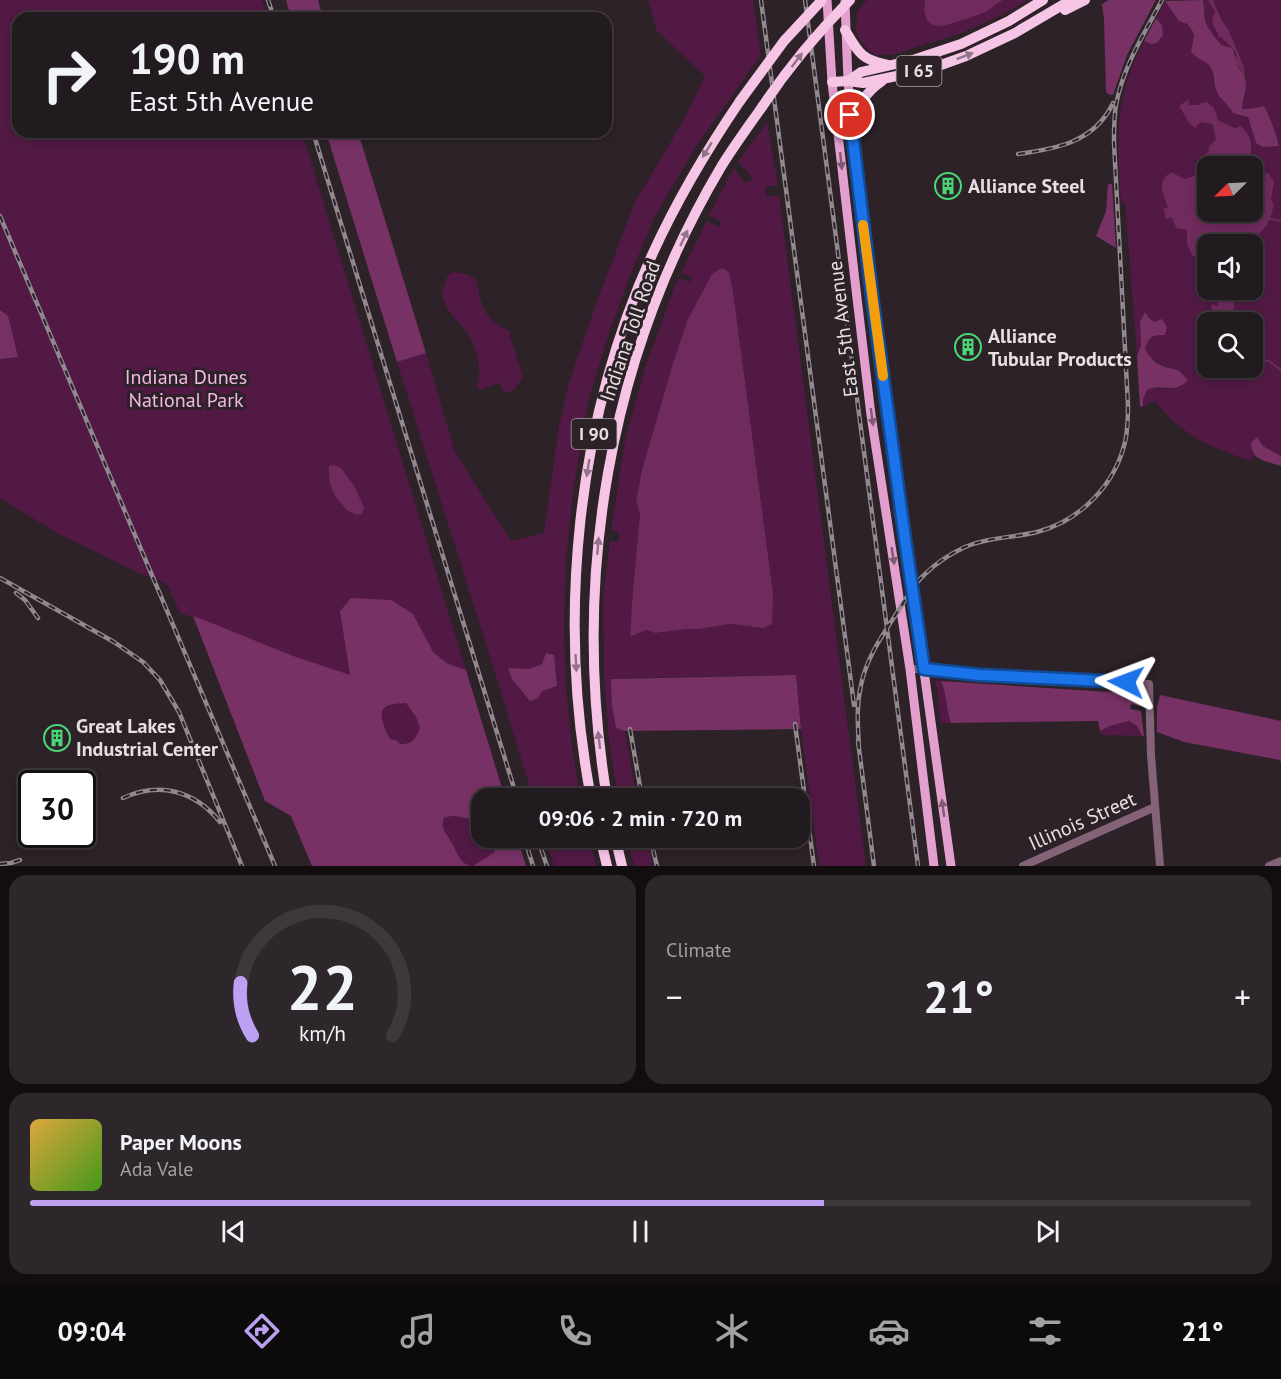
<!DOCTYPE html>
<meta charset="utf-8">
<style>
body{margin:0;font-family:"PT Sans",sans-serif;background:#2d272b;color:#f1f3f6;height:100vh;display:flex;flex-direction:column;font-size:22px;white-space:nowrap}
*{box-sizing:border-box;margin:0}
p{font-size:20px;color:#a2a1a4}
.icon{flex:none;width:33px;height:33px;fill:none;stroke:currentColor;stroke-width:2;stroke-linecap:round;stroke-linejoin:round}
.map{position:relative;height:866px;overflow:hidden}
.side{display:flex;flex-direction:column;gap:9px;padding:9px;background:#120e10;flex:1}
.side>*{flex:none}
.top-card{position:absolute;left:12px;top:12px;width:600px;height:126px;border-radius:18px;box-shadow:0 3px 9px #0003,0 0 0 2px #3e383c;background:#211a1e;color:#f1f3f6;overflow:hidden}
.needle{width:39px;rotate:246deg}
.fabs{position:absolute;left:1197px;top:156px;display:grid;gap:12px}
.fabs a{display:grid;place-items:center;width:66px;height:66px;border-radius:12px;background:#211a1e;box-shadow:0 3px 9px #0003,0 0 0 2px #3e383c;font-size:30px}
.speed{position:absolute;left:18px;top:770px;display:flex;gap:12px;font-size:30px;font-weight:700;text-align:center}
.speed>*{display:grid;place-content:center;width:78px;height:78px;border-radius:50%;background:#211a1e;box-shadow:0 3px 9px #0003,0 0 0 2px #3e383c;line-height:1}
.speed .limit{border:3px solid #111;border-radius:9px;background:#fff;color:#111}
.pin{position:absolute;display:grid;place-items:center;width:51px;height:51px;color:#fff;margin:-26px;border:3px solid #fff;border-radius:50%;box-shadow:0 2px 6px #0007}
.me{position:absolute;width:66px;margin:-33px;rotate:273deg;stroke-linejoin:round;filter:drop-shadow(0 0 4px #0008)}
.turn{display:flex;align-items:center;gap:21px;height:126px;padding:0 18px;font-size:27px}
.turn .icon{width:78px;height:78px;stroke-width:2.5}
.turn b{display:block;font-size:42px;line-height:51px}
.big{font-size:45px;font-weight:800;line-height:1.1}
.side .tile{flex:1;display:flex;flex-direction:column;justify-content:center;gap:9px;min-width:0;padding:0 21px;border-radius:18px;background:#2d272b}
.side .dial{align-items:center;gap:0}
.dial svg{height:156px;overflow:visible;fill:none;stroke:#3e383c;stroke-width:7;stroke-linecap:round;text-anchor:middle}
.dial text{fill:#f1f3f6;stroke:none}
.song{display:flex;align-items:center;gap:18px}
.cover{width:72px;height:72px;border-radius:9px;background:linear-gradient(135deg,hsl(40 70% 55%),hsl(100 70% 35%))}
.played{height:6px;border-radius:3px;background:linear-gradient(90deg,#bca0f2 65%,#3e383c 65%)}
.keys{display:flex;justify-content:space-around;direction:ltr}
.heat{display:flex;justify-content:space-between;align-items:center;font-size:33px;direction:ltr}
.side .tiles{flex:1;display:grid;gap:9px;grid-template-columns:1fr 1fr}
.tile:last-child{grid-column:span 2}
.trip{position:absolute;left:471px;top:788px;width:339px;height:60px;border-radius:18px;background:#211a1e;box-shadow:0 3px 9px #0003,0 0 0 2px #3e383c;font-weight:800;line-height:60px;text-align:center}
.menu{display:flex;height:96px;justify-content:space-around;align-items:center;background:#0d0a0c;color:#a2a1a4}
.menu .icon{width:42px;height:42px}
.menu .active{color:#bca0f2}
.menu b{font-size:27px;color:#f1f3f6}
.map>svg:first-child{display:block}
.green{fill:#511944;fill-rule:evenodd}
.forest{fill:#773165;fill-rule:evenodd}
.water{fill:#6f2a5e}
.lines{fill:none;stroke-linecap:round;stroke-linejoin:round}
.stream{stroke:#6f2a5e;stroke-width:2}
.minor{stroke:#846379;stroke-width:8}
.major{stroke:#e3a0ce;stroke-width:9}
.highway{stroke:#f6c5e6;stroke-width:10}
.rail-casing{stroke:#91898e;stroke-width:4.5}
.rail{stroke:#2c2228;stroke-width:2;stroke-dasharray:7;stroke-linecap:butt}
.highway-bridge{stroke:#f6c5e6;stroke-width:10}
.oneway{fill:#917487}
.oneway2{fill:#7e5b73}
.route-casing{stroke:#114b97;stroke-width:15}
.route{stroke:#1a73e8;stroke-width:10}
.slow{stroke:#f59e0b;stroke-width:10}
.labels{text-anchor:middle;stroke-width:6;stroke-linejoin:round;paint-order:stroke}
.shield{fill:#2c2228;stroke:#aea6ab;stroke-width:1.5}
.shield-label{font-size:18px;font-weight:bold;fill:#e6dfe3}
.poi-label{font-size:20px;font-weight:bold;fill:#e6dfe3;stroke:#2c2228;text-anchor:start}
.street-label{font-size:20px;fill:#e6dfe3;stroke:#2c2228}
.park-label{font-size:20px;fill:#f5b8e2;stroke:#2c2228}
</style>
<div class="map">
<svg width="1281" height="866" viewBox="0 0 1281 866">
<rect width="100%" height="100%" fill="#2c2228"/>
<!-- green -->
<path class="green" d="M0,0H262L268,18H18V132H302L505,798H482V837H517L526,866H312L209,622L180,613L167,584L139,573L57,533L0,498Z
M648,0H753L761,55L697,145L655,216L632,271L608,336L588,402L574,486L566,560L564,629L566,686L572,746L580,798H533L492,663L397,362L426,353L455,452L511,541L544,533L559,426L565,400L569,382L597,301L635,202L682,123L705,76L657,31Z
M867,0H925L923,6L983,12L1003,0H1027L1004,14L962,33L891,55H875L868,50L858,37L856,28L857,12Z
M1203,0H1208L1215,12L1214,25L1221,37L1232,48L1221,45C1217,39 1210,32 1207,25C1203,17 1205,8 1203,0Z
M1213,0H1281V456L1263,446L1251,451L1255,457L1253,456L1252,461C1209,447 1184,437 1155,401L1143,406V399L1147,390L1152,388L1171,389L1178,370C1163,366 1153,363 1145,349L1148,340L1155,335L1154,322L1148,317L1140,322L1141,346L1137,355L1125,202L1121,203C1117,140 1113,99 1144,41L1151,44L1162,25L1156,18L1165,1L1172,10L1192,30L1194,35L1192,43L1212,69L1214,86L1217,93L1229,105L1233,113L1247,117L1252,128L1274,146H1279L1277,135L1264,107L1242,109L1246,93V74L1228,30L1222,21ZM1189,100V105L1214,109L1218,120L1246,132L1252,146V157L1248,166H1252L1253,177L1259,176L1274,182L1271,200L1274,205C1269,223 1269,225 1254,238L1256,245L1253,255L1252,290H1239L1236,291L1232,322H1252V368H1208V322H1214L1211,305L1218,307L1214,290H1208C1207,263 1205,262 1187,244V229L1170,217L1165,218V212L1168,209L1185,179L1193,176L1199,173V162L1207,169L1208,166H1243L1242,159L1238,156C1222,159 1220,160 1209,147L1216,139L1212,124L1201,122L1198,125L1185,103Z
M767,122L778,185L765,187L767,197L779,195L866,866H819L801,729L796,675L624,678L616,727L625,731L637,798H618L609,742L604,675L603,597L610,541L618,542L619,532L611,530L625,440L645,368L674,288L679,278L691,282L692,277L681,273L707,221L719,227L721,222L709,215L734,168L745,183L752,180L750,175L738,162ZM729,272L733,291L773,593L763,628L730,624L700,629H688L655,633L646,630L631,637L640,515L636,501L642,470L673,363L688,319Z
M453,272C461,273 469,273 475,279C478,283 478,288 479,293C482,312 492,324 510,331V337L515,351L523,377L514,390L504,393L500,383L479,390L477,385C480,378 480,369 478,361C476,351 473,343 468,334C460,323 447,313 443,298C441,290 445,283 448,275Z
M935,680L941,681C947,694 946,709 951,723H940L937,687H936Z
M1129,721L1137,726L1142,736L1102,735L1100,731L1112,725Z
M545,837H589L596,866H554Z
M626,837H646L653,866H634Z"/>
<!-- forest -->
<path class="forest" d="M286,0H318L323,18H291Z
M1109,0H1156L1127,55L1113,95H1110L1106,92L1104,18L1102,4Z
M1203,0C1205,8 1203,17 1207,25C1210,32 1217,39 1221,45L1232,48C1235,54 1236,62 1238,67C1240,70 1243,72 1244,75C1249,87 1243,97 1242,109C1247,109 1260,108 1264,106C1271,120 1276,132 1279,146L1263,147L1256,143L1248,117L1233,113C1229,104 1219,99 1216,90C1213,82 1215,73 1210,66C1205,60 1196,59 1191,52L1194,35L1192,30L1187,24L1179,21L1165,1Z
M1156,18L1162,25L1163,35L1157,43L1151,44L1144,41Z
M326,132H358L426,353L397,362Z
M1108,184H1112L1116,248L1096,236L1106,211Z
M0,310L8,316L18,357L0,359Z
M1145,312L1148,317L1154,322L1162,319L1167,327L1165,335C1152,335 1149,336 1145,349L1149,355L1155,362L1165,367L1178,370L1188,380C1174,395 1162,383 1147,390L1143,399V406L1140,407L1137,355L1141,346L1140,322Z
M1257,437L1263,446L1281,456V466C1267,461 1251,461 1251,443Z
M351,598L391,600L413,614L433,652L448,664L466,670L505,798H482L481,821L479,818C464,822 460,812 444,818C443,820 442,825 443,827C444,832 448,836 450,840C457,850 458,863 471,866H312L291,816L265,801L193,616L209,622L293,656L350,675L340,611ZM406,703L416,717L420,728C416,738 412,745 400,744L396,740H391C387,735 385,729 383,723C377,703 392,704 406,703Z
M546,653L554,655L557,686L542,691L538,698L530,701L512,679L508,668L529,669L542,664Z
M796,675L801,729L625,731L616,728L612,706L611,679Z
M941,681L1141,694L1142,701L1141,706L1131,704L1130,709L1141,711L1144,736H1142L1137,726L1129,721L1110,726L1100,731L1098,721L951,723C946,709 947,694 941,681Z
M1160,695L1281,721V764L1280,760L1184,742L1157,732V707Z
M491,837H517L526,866H473L495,852L494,841Z"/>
<!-- water -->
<path class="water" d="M925,0H1003C996,4 990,10 983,13C973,17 952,24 942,26C926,28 922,12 925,0Z
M1208,0H1213L1222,21L1228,29L1244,67L1245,76L1235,61L1236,54L1232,48L1221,37L1219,38C1216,24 1208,27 1215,12Z
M1189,99V105H1199L1201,103L1207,102L1214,108L1218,120L1235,128L1241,126C1254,139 1253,150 1248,166H1243L1242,159L1238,156L1221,159L1216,155L1208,158L1206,154L1209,151V147L1216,139L1212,124L1201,122L1195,128L1190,124L1179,106Z
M1202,160L1207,169L1208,212H1252L1253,177L1269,173L1271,178L1274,182L1271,200L1274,205C1269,223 1269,225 1254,238L1256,245L1253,255L1252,244H1208L1207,270L1204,261L1192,255L1187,244V230L1176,228L1172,218L1170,217L1167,220L1165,218V212L1163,208H1168C1163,193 1156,182 1171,172L1185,179L1193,176L1198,173L1199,162Z
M722,268L729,272L733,291L773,593L772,624L763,628L730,624L700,629H688L655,633L646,630L630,637L633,590L640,515L636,501L642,470L673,363L688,319L712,274Z
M1214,290H1239L1236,292L1232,322H1214L1211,304L1218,306Z
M333,465L341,468L355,487L364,508L362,514L357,515L346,510C345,507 343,505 340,502C331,492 328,479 329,466Z"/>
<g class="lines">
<!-- stream -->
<path class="stream" d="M1268,218L1281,221
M1252,359L1269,361L1281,370"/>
<!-- minor -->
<path class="minor" d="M910,669H924L980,675L1149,684L1151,755L1160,866
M1023,866L1155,807
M1269,866L1281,861"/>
<!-- major -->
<path class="major" d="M827,0L832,82L857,298L871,415L910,669L934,866
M845,2L848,81L852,130L872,296L951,866"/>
<!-- highway -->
<path class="highway" d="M1065,10L1085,0
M845,30C858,52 861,60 888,65
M848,81L861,72L913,60L961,44L1009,21L1043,0
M832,82L848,81L863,83L911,73L941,65L966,56L1015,33L1071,0
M852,130C859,108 862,94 882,81
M591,798C557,619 576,422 652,255C677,200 706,151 740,101
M607,798C571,581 608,357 721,167C734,146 748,127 762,107
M600,837L607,866
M615,837L622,866"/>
<defs>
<path id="rail" d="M268,0L274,18
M761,0L854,705
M805,0L918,866
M313,132L517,798
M1018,154C1056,149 1095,142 1113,103
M0,216L275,866
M0,578L114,642L143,662L160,680L179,712L242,866
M16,593L25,600L38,618
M795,724L814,866
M630,729L642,798
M858,741L874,866
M859,749C858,727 856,707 861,685C867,656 884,633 900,608C907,597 914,584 924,575C936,563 950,554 965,547C988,537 1013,538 1037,532C1080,521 1115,485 1125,442C1128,430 1128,417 1128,405L1114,143C1114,130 1114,117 1116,105C1123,67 1144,34 1162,0
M123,798C160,781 195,791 220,822
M524,837L533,866
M537,837L547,866
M650,837L657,866
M0,864L11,863L20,860"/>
</defs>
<!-- rail casing -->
<use href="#rail" class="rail-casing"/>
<!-- rail -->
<use href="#rail" class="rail"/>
<!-- highway-bridge -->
<path class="highway-bridge" d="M740,101L784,41L822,0
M762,107C788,68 817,33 850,0"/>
</g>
<!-- one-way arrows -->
<defs><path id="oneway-solid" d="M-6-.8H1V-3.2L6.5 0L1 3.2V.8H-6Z" transform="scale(1.5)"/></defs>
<g class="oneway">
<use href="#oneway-solid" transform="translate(965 56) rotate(-21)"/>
<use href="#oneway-solid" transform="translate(797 60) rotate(-53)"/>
<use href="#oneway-solid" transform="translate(707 150) rotate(122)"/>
<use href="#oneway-solid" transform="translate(684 238) rotate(-65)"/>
<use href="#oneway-solid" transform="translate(588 468) rotate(99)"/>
<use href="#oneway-solid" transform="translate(598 546) rotate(-85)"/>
<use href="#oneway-solid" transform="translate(576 663) rotate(87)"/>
<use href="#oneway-solid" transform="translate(599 740) rotate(-97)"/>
</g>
<g class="oneway2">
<use href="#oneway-solid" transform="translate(841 161) rotate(84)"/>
<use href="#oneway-solid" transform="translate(872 417) rotate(82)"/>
<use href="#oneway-solid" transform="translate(893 556) rotate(81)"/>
<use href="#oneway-solid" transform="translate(943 808) rotate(-98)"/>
</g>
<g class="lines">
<defs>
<path id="route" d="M850,115L872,296L905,539L924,669L980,675L1126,682"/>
</defs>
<!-- route casing -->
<use href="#route" class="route-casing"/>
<!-- route -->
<use href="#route" class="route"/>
<!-- slow -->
<path class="slow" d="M863,225L883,376"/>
</g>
<!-- icons -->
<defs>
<symbol id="building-ring" viewBox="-11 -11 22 22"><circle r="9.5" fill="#2c2228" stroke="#4ad778" stroke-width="1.5"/><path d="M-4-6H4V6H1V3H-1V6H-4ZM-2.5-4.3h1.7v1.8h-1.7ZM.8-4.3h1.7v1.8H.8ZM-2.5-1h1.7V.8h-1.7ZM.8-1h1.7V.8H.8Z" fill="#4ad778"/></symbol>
</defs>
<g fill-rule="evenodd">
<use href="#building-ring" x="933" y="171" width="30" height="30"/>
<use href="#building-ring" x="953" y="332" width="30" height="30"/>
<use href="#building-ring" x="42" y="723" width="30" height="30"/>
</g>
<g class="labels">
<!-- shield labels -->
<g class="shield">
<rect x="896.5" y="56" width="45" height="30" rx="4.5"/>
<rect x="571.5" y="419" width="45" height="30" rx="4.5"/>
</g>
<g class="shield-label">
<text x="919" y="77">I 65</text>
<text x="594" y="440">I 90</text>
</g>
<!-- poi labels -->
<g class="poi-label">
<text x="968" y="193">Alliance Steel</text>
<text x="988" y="343">Alliance<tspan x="988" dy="23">Tubular Products</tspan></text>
<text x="76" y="733">Great Lakes<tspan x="76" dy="23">Industrial Center</tspan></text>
</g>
<!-- street labels -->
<g class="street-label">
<text transform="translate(843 329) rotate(-97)" y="7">East 5th Avenue</text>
<text transform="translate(630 331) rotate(-71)" y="7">Indiana Toll Road</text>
<text transform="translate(1082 821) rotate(-24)" y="7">Illinois Street</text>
</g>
<!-- park labels -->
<g class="park-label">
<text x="186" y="384">Indiana Dunes<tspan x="186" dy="23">National Park</tspan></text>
</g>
</g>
</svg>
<div class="fabs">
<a><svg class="needle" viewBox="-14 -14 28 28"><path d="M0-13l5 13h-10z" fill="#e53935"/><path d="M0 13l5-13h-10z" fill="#a2a1a4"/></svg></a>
<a><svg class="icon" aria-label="sound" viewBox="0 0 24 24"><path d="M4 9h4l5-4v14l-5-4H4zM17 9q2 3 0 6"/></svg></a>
<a><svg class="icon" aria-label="search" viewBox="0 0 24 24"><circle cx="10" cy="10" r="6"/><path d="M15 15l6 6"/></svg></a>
</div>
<div class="speed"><div class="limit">30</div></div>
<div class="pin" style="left:850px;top:115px;background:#d93025"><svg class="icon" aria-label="arrive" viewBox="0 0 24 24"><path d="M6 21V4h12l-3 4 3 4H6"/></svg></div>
<svg class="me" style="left:1126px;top:682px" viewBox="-20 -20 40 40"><path d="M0-17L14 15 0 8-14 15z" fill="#1a73e8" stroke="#fff" stroke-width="4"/></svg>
<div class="trip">09:06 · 2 min · 720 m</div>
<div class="top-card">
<div class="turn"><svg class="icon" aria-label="right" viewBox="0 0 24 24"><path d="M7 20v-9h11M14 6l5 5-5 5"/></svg><div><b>190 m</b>East 5th Avenue</div></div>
</div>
</div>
<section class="side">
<div class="tiles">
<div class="tile dial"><svg viewBox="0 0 100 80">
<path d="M14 69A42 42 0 1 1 86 69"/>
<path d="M14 69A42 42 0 0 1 8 42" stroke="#bca0f2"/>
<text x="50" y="56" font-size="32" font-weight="700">22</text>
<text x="50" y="72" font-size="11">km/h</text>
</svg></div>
<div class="tile"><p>Climate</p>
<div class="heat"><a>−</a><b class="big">21°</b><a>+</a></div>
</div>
<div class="tile">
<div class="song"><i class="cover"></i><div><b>Paper Moons</b><p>Ada Vale</p></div></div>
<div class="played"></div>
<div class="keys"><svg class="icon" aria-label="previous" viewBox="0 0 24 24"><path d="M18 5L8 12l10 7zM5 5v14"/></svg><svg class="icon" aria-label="pause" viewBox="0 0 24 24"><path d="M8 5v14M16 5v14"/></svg><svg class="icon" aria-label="next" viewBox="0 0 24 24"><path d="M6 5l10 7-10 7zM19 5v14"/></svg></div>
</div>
</div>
</section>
<nav class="menu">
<b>09:04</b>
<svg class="icon active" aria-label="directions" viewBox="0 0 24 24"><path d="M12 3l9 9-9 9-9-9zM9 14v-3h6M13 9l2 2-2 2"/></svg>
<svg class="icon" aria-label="music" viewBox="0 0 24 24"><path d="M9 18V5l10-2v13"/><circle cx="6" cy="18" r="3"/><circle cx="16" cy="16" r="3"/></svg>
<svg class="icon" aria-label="phone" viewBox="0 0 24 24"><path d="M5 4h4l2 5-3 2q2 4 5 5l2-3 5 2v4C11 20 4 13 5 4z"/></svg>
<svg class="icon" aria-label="climate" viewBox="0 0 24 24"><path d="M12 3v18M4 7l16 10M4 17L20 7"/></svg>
<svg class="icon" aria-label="car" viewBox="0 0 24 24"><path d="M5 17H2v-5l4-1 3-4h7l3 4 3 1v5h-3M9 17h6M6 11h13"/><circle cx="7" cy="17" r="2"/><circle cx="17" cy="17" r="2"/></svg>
<svg class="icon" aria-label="filters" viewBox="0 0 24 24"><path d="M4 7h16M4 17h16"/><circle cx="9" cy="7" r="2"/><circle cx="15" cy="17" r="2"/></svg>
<b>21°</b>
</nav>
